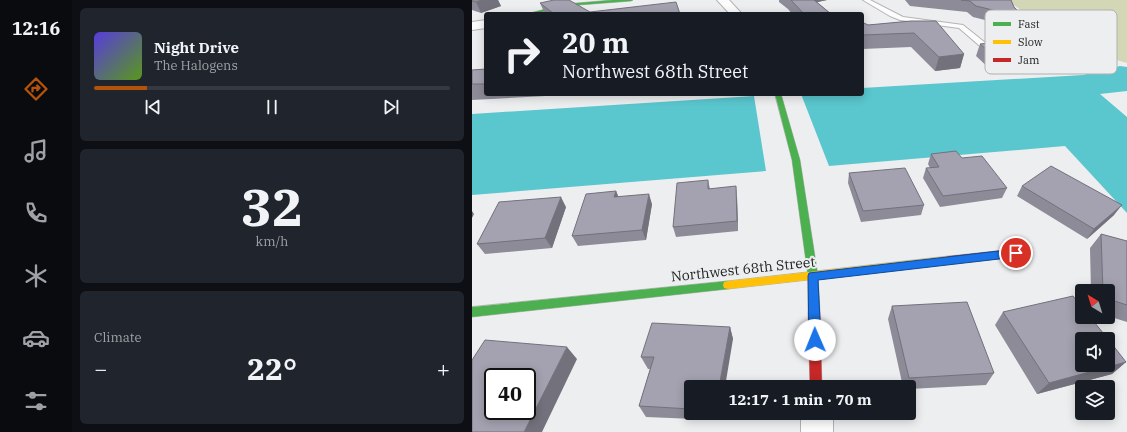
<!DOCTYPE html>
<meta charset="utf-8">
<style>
body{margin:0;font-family:"IBM Plex Serif",serif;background:#20242c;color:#f1f3f6;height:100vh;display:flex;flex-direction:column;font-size:15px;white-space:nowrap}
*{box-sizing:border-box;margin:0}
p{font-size:13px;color:#9ea1a6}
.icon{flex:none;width:22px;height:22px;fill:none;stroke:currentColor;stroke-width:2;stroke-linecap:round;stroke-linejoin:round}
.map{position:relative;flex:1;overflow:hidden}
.side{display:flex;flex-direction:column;gap:8px;padding:8px;background:#0d0f14;width:400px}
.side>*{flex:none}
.guide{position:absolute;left:12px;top:12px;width:380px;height:84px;border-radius:4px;box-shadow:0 2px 10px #0003;background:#171b24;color:#f1f3f6;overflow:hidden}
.needle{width:26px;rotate:322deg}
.controls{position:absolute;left:603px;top:284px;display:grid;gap:8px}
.controls a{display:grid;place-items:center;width:40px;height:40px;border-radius:4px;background:#171b24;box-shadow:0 2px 10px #0003;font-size:20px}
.speed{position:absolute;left:12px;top:368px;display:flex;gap:8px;font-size:20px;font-weight:700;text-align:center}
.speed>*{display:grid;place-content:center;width:52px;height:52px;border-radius:50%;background:#171b24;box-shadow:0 2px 10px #0003;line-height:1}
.speed .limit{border:2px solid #111;border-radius:6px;background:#fff;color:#111}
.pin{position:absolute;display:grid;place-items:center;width:34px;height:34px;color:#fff;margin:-17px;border:2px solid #fff;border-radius:50%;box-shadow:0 1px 4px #0007}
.me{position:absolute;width:44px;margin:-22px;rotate:359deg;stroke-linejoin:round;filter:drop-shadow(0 0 3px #0008)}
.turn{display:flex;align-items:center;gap:14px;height:84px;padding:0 12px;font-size:18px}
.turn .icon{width:52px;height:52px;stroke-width:2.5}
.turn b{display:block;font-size:28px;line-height:34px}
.big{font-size:30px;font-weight:800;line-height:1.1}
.side .tile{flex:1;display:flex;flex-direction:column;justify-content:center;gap:6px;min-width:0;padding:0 14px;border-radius:6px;background:#20242c}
.side .dial{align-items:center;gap:0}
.dial b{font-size:52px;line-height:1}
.song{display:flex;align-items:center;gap:12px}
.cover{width:48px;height:48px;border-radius:6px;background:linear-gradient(135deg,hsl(250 70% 55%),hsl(90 70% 35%))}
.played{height:4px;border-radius:2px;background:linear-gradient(90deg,#b45309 15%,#363941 15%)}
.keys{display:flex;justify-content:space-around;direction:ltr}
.heat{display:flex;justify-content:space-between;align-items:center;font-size:22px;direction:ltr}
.trip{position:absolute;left:212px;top:380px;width:232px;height:40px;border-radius:4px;background:#171b24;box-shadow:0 2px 10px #0003;font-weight:800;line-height:40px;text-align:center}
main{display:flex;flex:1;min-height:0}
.tab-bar{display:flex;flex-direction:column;width:72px;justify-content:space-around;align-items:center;background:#090b0e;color:#9ea1a6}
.tab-bar .icon{width:28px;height:28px}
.tab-bar .current{color:#b45309}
.tab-bar b{font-size:18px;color:#f1f3f6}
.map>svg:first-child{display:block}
.green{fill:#d3d7b5}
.water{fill:#5ac6ce}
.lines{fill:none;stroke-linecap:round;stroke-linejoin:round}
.lane-casing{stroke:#b4b4b5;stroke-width:2}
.street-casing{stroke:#b4b4b5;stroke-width:2}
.fast-casing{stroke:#b4b4b5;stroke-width:1}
.slow-casing{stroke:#b4b4b5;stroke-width:1}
.jam-casing{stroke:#b4b4b5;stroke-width:1}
.lane{fill:#fcfcfd;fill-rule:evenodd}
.street{fill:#fcfcfd;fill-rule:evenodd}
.fast{fill:#4caf50;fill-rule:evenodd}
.slow{fill:#ffc107;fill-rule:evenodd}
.jam{fill:#c62828;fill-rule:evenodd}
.wall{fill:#8d8b97}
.shaded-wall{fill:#73717b}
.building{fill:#a4a2b0;stroke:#73717b;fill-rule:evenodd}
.route{fill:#1a73e8;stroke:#114b97}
.labels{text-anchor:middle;stroke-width:4;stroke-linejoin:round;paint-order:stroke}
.street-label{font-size:14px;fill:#222323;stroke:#eceef0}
.key{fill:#eceef0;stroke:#afb1b2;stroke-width:1}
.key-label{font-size:11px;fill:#222323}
</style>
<main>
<nav class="tab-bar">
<b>12:16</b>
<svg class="icon current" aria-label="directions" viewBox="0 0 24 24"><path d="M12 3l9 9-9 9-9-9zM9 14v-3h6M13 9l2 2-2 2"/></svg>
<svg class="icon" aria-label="music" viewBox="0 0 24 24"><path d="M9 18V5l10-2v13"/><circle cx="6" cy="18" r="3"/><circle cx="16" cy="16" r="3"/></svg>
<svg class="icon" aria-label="phone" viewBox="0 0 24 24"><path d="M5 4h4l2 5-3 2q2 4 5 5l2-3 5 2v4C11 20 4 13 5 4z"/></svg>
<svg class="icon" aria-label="climate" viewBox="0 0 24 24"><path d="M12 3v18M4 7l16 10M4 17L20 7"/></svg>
<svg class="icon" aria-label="car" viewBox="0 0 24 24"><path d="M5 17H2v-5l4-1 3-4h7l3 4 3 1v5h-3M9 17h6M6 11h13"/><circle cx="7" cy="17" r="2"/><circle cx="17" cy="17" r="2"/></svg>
<svg class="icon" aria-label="filters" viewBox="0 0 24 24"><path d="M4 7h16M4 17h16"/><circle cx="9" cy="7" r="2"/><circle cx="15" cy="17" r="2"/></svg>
</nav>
<section class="side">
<div class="tile">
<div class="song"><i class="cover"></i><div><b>Night Drive</b><p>The Halogens</p></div></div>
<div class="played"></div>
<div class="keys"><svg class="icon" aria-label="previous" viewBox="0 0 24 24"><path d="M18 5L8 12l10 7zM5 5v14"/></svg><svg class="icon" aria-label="pause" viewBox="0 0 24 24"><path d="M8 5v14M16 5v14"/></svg><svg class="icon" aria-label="next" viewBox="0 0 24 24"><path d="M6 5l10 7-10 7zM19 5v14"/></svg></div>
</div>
<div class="tile dial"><b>32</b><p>km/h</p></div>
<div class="tile"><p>Climate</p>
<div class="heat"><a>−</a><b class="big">22°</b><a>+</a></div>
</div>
</section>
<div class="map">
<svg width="655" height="432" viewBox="0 0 655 432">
<rect width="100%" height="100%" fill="#edeeef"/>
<!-- green -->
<path class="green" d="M535,0H655V63L612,51L565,22Z"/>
<!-- water -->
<path class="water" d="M648,66L655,67V91L628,94L655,117V213L593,146L357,166L329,94H390V88L611,75Z
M282,96L294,171L0,195V114Z"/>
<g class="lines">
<defs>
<path id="lane" d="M391,0H398L431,17L491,25L516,45L512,47H509L487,28L428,20L418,16Z"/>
<path id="street" d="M245,0H257L270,14H258Z
M14,20V28L0,30V22Z
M329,413H361V432H329Z"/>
<path id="fast" d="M141,0H161L159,1L94,6L62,14H54L94,4Z
M303,94H309L328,160L346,276L348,313L346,316L342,318L338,316L336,313V276L320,160Z
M256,281L260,282L261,285L260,288L256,289L0,317V307Z"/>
<path id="slow" d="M478,256L482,257L483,260L482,263L478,264L256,289L252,288L251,285L252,282L256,281Z"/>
<path id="jam" d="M544,249L547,250L549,253L547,256L544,257L478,264L474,263L473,260L474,257L478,256Z
M342,308L346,310L348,313L350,387H338L336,313L338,310Z"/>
</defs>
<!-- lane casing -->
<use href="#lane" class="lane-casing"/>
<!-- street casing -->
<use href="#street" class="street-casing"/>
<!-- fast casing -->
<use href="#fast" class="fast-casing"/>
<!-- slow casing -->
<use href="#slow" class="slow-casing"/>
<!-- jam casing -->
<use href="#jam" class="jam-casing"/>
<!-- lane -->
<use href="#lane" class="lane"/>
<!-- street -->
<use href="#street" class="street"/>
<!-- fast -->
<use href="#fast" class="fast"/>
<!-- slow -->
<use href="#slow" class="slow"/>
<!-- jam -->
<use href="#jam" class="jam"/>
</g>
<!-- wall -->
<path class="wall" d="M0,0H26L29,6L9,13L0,10Z
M307,0H355L345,2L359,14H320L316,9L307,2Z
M433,0H539L542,7L587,52L582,64L519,70L504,56L508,44L537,42L521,22L501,17L495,12L438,6Z
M68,3L118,12L208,14H73Z
M439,21L492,54L488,68L463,71L439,47L390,49V22L396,25Z
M14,69V94H111L0,100V70Z
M459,154L490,158L535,188L530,198L468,207L451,178L454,168H458L456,164Z
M377,173L452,205L449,215L389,222L376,183Z
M236,180L238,189L265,197L266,231L204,237L201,227Z
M550,186L642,215L615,239L545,196Z
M144,191L146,196L180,204L174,240L106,246L100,236Z
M94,207L80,248L13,254L5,244Z
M629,234L655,241V322L636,316V291H619L618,248Z
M420,306L522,373L514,385L437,389V387H431L416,319Z
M531,312L654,362L640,374L565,394L523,325Z
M258,327L261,339L219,387V413H248L247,420L174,417L167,406L178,369H176L169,357Z"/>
<!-- shaded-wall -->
<path class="shaded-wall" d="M10,0H26L29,6L9,13L4,2Z
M332,0H355L332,5Z
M492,54L488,68L463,71L467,57Z
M264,186L265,197L266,231L265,221Z
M144,191L148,201L142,197Z
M177,194L180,204L174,240L170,230Z
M89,197L94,207L80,248L73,238Z
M650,205L642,215L615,239L622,229Z
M0,211L2,214L0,218Z
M258,327L261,339L253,387H247Z
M95,347L105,359L70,432H52Z
M654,362L640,374L565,394L577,383Z
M244,413H248L247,420Z"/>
<!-- building -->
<path class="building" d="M0,0H10L4,2L0,1Z
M82,0H97L118,12L204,2L208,14H82L68,3Z
M319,0H342L359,14H332Z
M489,0H539L542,7L587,52L523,57L508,44L550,40L525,11L504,6L498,1Z
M439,21H464L492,54L467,57L442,33L390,35V22L396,25Z
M14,69V84H0V70Z
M484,151L490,158L510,156L535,188L471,196L454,168L467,167L459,154Z
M579,166L650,205L622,229L550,186Z
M433,168L452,205L391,211L377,173Z
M236,180V189L264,186L265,221L201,227L205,183Z
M144,191L142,197L177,194L170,230L100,236L114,194Z
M89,197L73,238L5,244L27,202Z
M629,234L655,241V305L636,299V291H631Z
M601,296L610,307V317H618L636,339H610V365H636V339L654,362L577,383L531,312Z
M495,302L522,373L437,378L420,306Z
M180,323L258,327L247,387H219V409L167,406L182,357H169Z
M13,340L95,347L52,432H0V360ZM21,377H55V411H21Z"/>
<!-- route -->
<path class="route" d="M544,249L548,250L549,253L548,256L544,257L346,280L349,340L347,343L343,345L339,343L337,340L336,276L337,273Z"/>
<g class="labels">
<!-- street labels -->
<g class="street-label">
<text transform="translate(271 269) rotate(-6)" y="5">Northwest 68th Street</text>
</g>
</g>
<!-- legend -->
<rect x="513" y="10" width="132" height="64" rx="6" class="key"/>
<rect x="521" y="22" width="18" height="4" fill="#4caf50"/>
<rect x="521" y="40" width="18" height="4" fill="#ffc107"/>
<rect x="521" y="58" width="18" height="4" fill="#c62828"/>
<g class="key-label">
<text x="546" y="28">Fast</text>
<text x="546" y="46">Slow</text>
<text x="546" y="64">Jam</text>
</g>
</svg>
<div class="controls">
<a><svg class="needle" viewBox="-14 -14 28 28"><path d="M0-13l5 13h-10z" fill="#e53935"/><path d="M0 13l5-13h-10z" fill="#9ea1a6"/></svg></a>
<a><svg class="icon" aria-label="sound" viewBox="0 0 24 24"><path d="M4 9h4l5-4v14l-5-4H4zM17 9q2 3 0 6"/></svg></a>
<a><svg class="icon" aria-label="layers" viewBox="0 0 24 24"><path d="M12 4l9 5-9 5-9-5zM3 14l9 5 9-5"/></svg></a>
</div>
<div class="speed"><div class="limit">40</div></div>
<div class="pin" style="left:544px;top:253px;background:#d93025"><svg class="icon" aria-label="arrive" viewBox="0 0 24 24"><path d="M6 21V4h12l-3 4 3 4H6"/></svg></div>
<svg class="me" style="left:343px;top:340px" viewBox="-20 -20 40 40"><circle r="19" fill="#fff"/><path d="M0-13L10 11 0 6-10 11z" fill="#1a73e8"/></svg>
<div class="trip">12:17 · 1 min · 70 m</div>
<div class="guide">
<div class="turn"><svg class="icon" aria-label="right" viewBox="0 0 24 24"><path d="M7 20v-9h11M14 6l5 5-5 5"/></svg><div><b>20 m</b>Northwest 68th Street</div></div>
</div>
</div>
</main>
